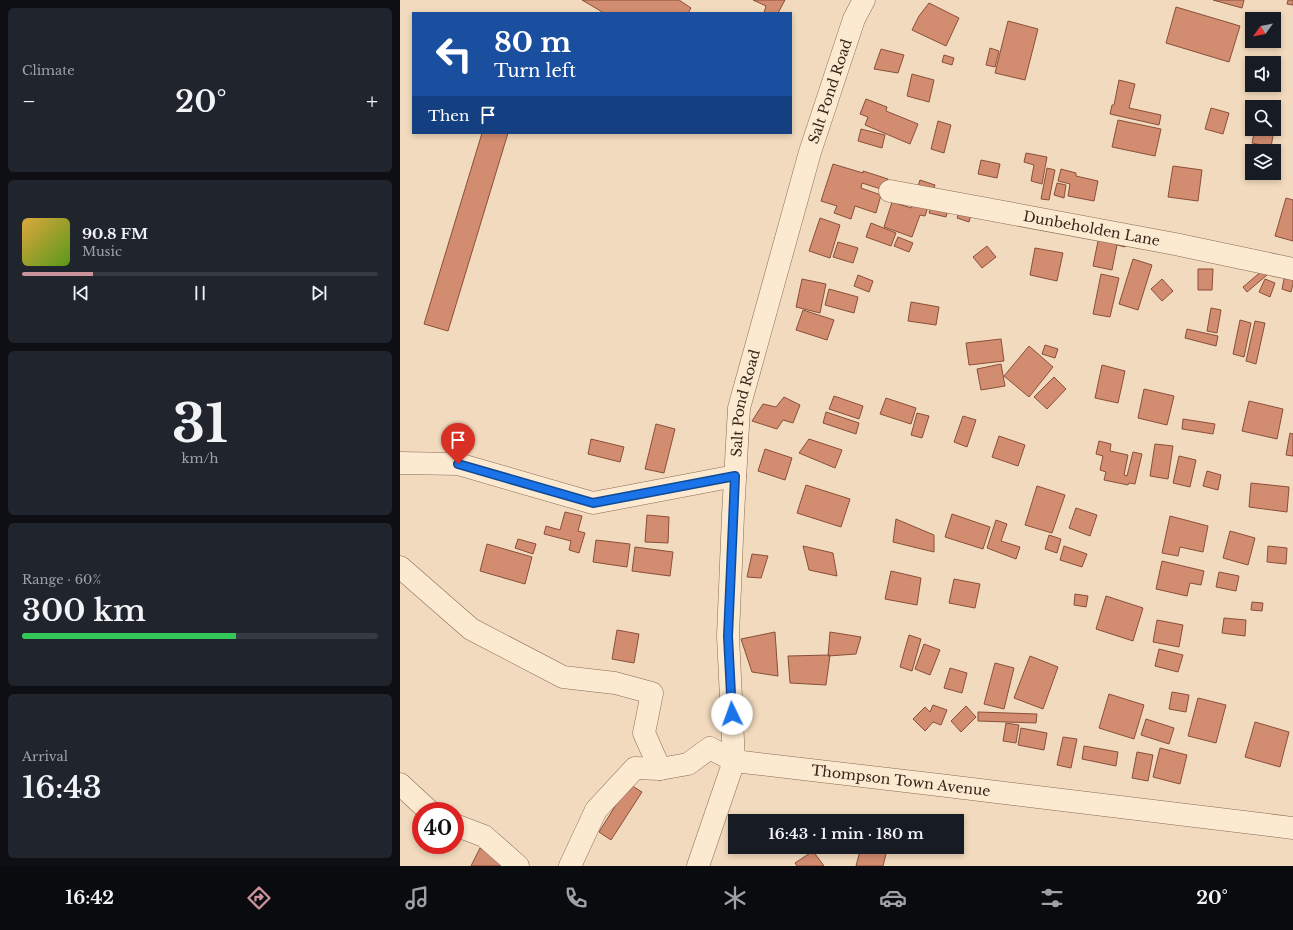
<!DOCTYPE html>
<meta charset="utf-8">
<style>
body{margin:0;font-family:"Libre Baskerville",serif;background:#20242c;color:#f1f3f6;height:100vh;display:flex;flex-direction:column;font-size:15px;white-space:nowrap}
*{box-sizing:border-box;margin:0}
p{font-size:13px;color:#9ea1a6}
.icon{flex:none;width:22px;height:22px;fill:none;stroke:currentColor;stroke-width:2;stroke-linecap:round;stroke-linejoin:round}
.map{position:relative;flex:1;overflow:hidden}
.panel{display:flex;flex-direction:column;gap:8px;padding:8px;background:#0d0f14;width:400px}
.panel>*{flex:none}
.banner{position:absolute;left:12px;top:12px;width:380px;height:122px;border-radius:0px;box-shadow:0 2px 6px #0003;background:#1a4fa0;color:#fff;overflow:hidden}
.needle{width:26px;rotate:237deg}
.fabs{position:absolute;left:845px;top:12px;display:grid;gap:8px}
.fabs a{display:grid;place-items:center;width:36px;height:36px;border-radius:0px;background:#171b24;box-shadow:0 2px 6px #0003;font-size:20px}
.speed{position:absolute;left:12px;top:802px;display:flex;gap:8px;font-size:20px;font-weight:700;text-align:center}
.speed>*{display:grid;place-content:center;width:52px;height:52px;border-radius:50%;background:#171b24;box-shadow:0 2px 6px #0003;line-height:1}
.speed .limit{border:6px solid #d22;background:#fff;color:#111}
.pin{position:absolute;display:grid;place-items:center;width:34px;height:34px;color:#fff;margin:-41px -17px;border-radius:50% 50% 50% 0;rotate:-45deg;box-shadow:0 0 4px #0007}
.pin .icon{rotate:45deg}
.me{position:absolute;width:44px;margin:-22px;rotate:357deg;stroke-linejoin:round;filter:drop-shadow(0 0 3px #0008)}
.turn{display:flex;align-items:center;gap:14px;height:84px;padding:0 16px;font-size:18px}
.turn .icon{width:52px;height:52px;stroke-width:2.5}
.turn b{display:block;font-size:28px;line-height:34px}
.then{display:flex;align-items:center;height:38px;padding:0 16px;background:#0003;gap:8px;font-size:15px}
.big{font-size:30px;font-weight:600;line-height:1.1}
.panel .widget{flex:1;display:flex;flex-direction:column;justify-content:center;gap:6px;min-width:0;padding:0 14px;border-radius:6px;background:#20242c}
.panel .dial{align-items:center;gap:0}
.dial b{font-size:52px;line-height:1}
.song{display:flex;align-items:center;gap:12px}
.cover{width:48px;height:48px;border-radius:6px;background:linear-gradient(135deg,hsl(40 70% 55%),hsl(90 70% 35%))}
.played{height:4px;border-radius:2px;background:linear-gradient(90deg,#cb949d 20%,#363941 20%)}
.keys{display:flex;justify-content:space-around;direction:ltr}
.heat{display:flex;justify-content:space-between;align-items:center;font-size:22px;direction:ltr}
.charge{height:6px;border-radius:3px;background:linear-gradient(90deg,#34c759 60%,#363941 0)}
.trip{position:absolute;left:328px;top:814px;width:236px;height:40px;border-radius:0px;background:#171b24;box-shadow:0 2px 6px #0003;font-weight:600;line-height:40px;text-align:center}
.tab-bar{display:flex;height:64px;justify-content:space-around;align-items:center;background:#090b0e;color:#9ea1a6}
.tab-bar .icon{width:28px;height:28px}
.tab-bar .current{color:#cb949d}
.tab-bar b{font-size:18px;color:#f1f3f6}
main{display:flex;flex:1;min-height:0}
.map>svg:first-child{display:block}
.building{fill:#d28c70;stroke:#8a4f39}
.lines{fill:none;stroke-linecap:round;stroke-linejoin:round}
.minor-casing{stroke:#8a6a55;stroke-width:23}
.minor{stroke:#fbe9d0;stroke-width:22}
.route-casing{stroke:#114b97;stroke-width:10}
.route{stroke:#1a73e8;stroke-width:7}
.labels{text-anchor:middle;stroke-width:3;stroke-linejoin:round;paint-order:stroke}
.street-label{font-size:14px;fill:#38251b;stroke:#f8e6cd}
</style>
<main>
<section class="panel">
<div class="widget"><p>Climate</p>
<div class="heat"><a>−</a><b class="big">20°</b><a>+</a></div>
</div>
<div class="widget">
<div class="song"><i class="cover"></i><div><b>90.8 FM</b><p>Music</p></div></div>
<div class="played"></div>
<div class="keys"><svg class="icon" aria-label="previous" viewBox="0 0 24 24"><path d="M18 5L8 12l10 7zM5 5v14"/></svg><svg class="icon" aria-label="pause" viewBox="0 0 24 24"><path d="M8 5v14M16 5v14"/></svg><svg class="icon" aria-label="next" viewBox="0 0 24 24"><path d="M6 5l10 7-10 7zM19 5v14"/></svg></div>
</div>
<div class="widget dial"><b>31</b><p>km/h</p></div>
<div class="widget"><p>Range · 60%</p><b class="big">300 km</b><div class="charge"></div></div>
<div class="widget"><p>Arrival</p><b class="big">16:43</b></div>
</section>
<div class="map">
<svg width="893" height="866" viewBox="0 0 893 866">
<rect width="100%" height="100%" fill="#f1dabd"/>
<!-- building -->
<path class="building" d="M182,0H279L291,8L288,13H204Z
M353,0H385L378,13H364L366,6Z
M813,0H844L842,8Z
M888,0H893V5L887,4Z
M529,3L559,18L546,46L512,30L519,16Z
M776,7L840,26L829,62L766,43Z
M608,21L638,29L625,80L595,73Z
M590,48L599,51L595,67L586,65Z
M481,49L504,55L498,73L474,69Z
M544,55L554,58L552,65L542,62Z
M512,74L534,80L529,102L507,96Z
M719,80L735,84L729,108L761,115L759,125L710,114L712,105H714Z
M466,99L487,107L486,111L518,124L510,144L465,125L468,117L460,114Z
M811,108L829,113L823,134L805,129Z
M718,120L761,129L755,156L712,147Z
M538,121L551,125L544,153L531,149Z
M461,129L485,135L482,148L458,141Z
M855,129L874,130L871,147L852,143Z
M82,133H108L48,331L24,324Z
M626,153L647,157L642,184L631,181L634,165L624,162Z
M581,160L600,164L597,178L578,174Z
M433,164L463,173V171L488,179L484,190L462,183L461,188L481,195L476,213L455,206L451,219L434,213L437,206L421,201Z
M773,166L802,170L798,201L768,197Z
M647,168L655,170L649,200L641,199Z
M661,169L676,173V176L698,181L694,201L668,196L670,184L658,181Z
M520,180L535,185L525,216L520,215L512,237L484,227L492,202L511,208Z
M657,183L666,185L664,198L654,195Z
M535,190L552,195L546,217L529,213Z
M886,198L893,200V241L875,236Z
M561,207L572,211L569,222L557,218Z
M420,218L440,225L430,258L409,251Z
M471,223L496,233L491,246L466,237Z
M729,226L725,247L717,245L712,270L693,266L699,236Z
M498,237L513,243L509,252L494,246Z
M438,242L458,248L453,263L433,257Z
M587,246L596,257L582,268L573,257Z
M635,248L663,253L657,281L630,275Z
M733,259L752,265L738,310L719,304Z
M798,269H813L812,290H798Z
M863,270L867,275L847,292L843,287Z
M886,270L893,272V284L891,292L882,289Z
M701,274L719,278L710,317L693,314Z
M458,275L473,281L469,292L454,286Z
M402,279L426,284L420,313L396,307Z
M762,279L773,291L762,301L751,289Z
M865,279L875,283L870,297L859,292Z
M429,289L458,297L454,313L425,305Z
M511,302L539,307L536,325L508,321Z
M811,308L821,310L817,333L807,331Z
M403,310L434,320L427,340L396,330Z
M840,320L851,323L844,357L833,354Z
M855,321L865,323L856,364L846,361Z
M787,329L818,336L816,346L785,338Z
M601,339L604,361L569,365L566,343Z
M645,345L658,349L655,358L642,354Z
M629,346L653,367L629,397L604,376Z
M601,364L605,386L581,390L577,369Z
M702,365L725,371L718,403L695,398Z
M654,377L666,389L647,409L634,397Z
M744,389L774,396L767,425L738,418Z
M434,396L463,406L459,419L429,409Z
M384,397L400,405L393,423L383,420L377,429L352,421L363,404L376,407Z
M486,398L516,408L511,424L480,414Z
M849,401L883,409L877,439L842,431Z
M426,412L459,423L456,434L423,423Z
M517,413L529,416L522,438L511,435Z
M563,416L576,420L567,447L554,442Z
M783,419L815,424L813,434L782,429Z
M256,424L275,429L264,473L245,469Z
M890,433L893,434V456L886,455Z
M599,436L625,445L618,466L592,457Z
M191,439L224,447L220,462L188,454Z
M409,439L442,450L435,468L399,453Z
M699,441L711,444L710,451L728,455L724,475L727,476L733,452L742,454L735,484L729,483L728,485L704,480L706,472L700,470L703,456L696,454Z
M755,444L773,446L768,479L750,476Z
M365,449L392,458L385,480L358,471Z
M779,456L796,460L790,487L773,483Z
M807,471L821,475L818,490L803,486Z
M851,483L889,487L887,512L849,507Z
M406,485L450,499L441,527L397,513Z
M637,486L665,495L652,533L625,525Z
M676,508L697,515L690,536L669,528Z
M165,512L182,516L178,531L185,533L179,553L169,550L171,541L144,534L146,526L160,530Z
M552,514L590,527L583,549L545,537Z
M247,515L269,517L268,543L245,542Z
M770,516L808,526L803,552L780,547L778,556L762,553Z
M496,519L534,535V552L493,542Z
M596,520L607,524L601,541L620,547L616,559L587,548Z
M830,531L855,538L848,565L823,558Z
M649,535L661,539L657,553L645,549Z
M118,539L136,544L133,554L115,548Z
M196,540L230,544L227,567L193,562Z
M87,544L132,557L125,584L80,571Z
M403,546L433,553L437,576L409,570Z
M664,546L687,554L682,567L660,560Z
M868,546L887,548L886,564L867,562Z
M235,547L273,552L270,576L232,571Z
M352,554L368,556L361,578L347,577Z
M762,561L804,571L801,585L790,583L787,596L756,589Z
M491,571L521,578L517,605L485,599Z
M819,572L839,576L836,591L816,587Z
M554,579L580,584L575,608L549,603Z
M675,594L688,596L686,607L674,605Z
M706,596L743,608L733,641L696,629Z
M852,602L863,603L862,611L851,610Z
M824,618L846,620L845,636L822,633Z
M757,620L783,625L779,647L753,642Z
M217,630L239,634L234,663L212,659Z
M375,632L378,676L352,672L341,639Z
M430,632L461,637L456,654L428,656Z
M509,635L521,639L512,671L500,667Z
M524,644L540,650L530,675L515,669Z
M759,649L783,655L778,672L755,666Z
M430,655L426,685L390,683L388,656Z
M630,656L658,667L643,709L614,698Z
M595,663L614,668L604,709L584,704Z
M550,668L567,673L562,693L544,688Z
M772,692L789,695L786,712L769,709Z
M709,694L744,705L734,739L699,728Z
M798,698L826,705L816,743L788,736Z
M533,705L547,710L541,725L533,722L525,731L513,719L525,707L530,712Z
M566,706L576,717L561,732L551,721Z
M578,712L637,714L636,723L578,721Z
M746,719L774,728L769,744L741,735Z
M855,722L889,732L880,767L845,757Z
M606,723L619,725L616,743L603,741Z
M621,728L647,733L644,750L618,745Z
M663,737L677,739L671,768L657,765Z
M684,746L718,752L716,766L682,759Z
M760,748L787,755L780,784L753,777Z
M737,752L753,755L748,781L732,778Z
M229,784L242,792L211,840L199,832Z
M461,847H476L487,850L483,866H456Z
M80,848L106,862L104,866H71Z
M413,851L424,866H397L395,863Z"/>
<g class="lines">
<defs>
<g id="minor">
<path id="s1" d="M490,191L775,244L893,269"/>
<path d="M0,463L58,464L193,503L335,476"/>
<path d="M0,567L71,629L163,677L215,683L252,693L244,733L260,769"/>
<path d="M0,784L29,811"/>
<path d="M55,825L84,836L118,866"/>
<path id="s2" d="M170,866L196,810L235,768L260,769L288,764L310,748L334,761L539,785L893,828"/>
<path id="s3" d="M298,866L334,761L328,636L333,515L339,408L410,152L454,19L464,0"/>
</g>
</defs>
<!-- minor casing -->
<use href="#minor" class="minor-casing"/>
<!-- minor -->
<use href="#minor" class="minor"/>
</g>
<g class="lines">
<defs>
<path id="route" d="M58,464L193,503L335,476L328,636L332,714"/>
</defs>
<!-- route casing -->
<use href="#route" class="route-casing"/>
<!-- route -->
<use href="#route" class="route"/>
</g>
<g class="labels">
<!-- street labels -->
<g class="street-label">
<text dy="5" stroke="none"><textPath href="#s3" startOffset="794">Salt Pond Road</textPath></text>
<text dy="5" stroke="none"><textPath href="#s1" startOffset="205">Dunbeholden Lane</textPath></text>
<text dy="5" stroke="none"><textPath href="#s3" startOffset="470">Salt Pond Road</textPath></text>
<text dy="5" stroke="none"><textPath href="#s2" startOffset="395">Thompson Town Avenue</textPath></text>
</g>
</g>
</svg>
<div class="fabs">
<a><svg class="needle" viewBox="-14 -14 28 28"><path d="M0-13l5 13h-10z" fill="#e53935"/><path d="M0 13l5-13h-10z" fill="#9ea1a6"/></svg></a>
<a><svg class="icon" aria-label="sound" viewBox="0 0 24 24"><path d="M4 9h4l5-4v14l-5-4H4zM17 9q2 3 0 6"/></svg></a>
<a><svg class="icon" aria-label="search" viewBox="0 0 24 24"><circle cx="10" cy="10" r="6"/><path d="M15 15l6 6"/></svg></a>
<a><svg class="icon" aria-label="layers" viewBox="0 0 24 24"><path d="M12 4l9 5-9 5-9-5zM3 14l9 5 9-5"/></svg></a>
</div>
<div class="speed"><div class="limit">40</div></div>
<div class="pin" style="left:58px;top:464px;background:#d93025"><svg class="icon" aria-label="arrive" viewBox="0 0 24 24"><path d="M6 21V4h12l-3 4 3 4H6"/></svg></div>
<svg class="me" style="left:332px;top:714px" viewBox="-20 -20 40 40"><circle r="19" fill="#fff"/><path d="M0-13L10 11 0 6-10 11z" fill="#1a73e8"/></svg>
<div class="trip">16:43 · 1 min · 180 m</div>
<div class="banner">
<div class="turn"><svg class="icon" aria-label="left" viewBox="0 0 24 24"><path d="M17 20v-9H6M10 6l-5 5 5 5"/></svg><div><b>80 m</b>Turn left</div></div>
<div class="then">Then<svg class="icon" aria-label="arrive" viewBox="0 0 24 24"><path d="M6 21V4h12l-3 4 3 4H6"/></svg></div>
</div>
</div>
</main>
<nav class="tab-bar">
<b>16:42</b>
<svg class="icon current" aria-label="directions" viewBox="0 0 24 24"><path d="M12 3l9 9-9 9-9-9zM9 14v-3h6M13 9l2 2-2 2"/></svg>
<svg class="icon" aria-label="music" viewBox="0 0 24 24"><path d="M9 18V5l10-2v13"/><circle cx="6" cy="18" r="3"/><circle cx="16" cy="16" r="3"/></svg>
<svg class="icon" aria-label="phone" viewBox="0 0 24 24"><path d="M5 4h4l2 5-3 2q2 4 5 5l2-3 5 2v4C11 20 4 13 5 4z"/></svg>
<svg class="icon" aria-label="climate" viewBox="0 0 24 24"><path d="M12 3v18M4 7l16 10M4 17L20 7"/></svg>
<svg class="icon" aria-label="car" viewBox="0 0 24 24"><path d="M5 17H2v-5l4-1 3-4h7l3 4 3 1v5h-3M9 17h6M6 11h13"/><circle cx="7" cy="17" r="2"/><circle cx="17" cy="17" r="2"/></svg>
<svg class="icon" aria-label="filters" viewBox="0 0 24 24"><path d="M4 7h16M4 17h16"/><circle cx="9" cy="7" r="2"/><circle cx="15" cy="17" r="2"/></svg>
<b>20°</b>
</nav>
